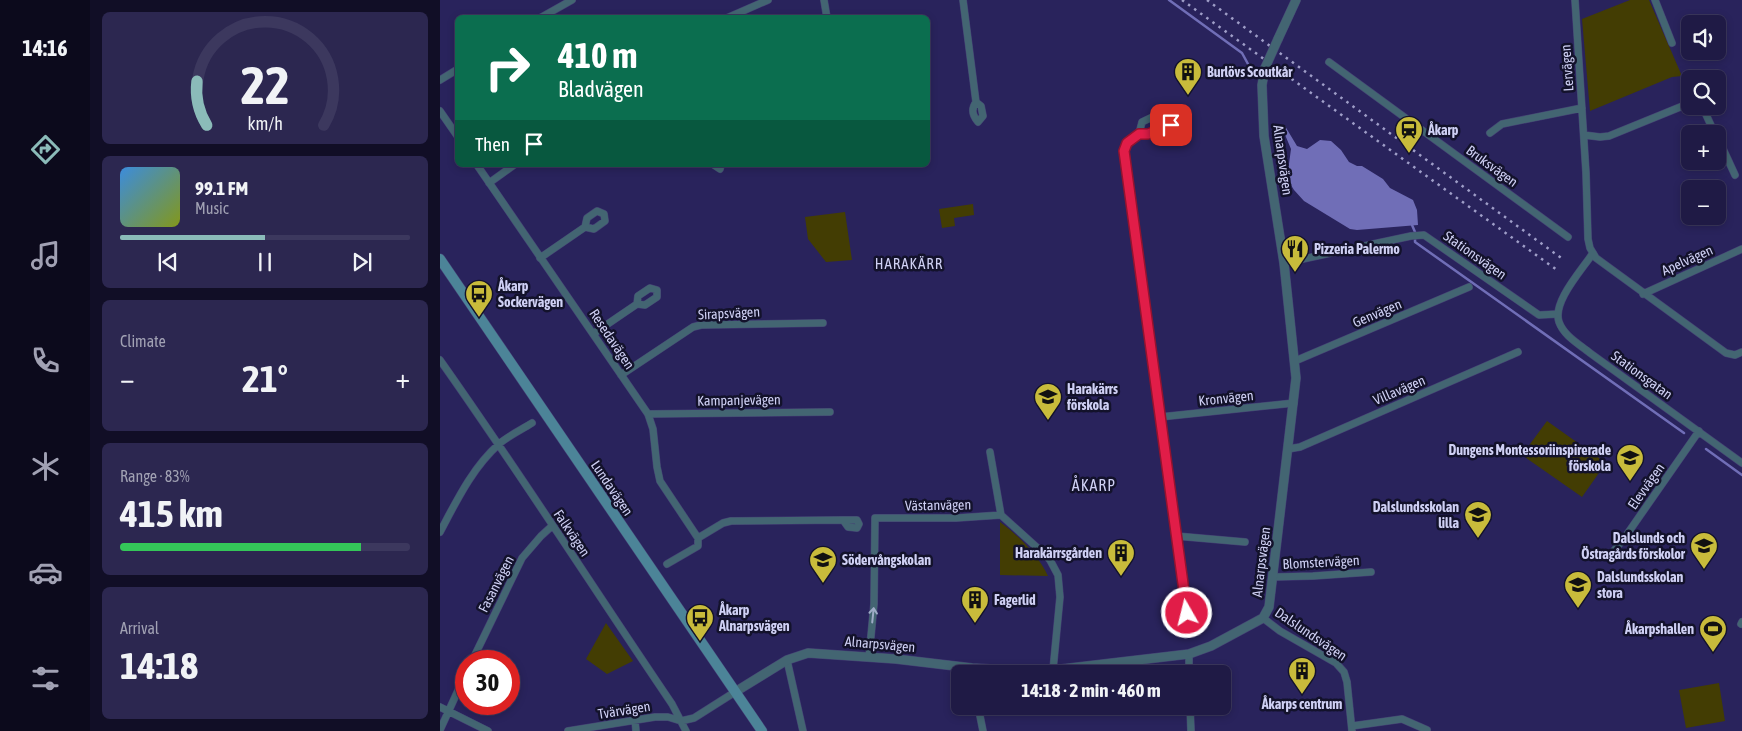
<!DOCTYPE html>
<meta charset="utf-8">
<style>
body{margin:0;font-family:"Asap Condensed",sans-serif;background:#2c2750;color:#f1f3f6;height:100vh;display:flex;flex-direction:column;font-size:19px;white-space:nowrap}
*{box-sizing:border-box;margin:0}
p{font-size:16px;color:#a1a1b3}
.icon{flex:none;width:28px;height:28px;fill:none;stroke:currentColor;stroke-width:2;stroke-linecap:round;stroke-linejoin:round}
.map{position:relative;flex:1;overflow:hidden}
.drawer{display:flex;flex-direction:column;gap:12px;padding:12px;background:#110e26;width:350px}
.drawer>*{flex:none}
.hud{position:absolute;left:15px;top:15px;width:475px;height:152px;border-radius:8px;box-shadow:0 2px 8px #0003,0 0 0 1px #3c385e;background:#0b6e4f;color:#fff;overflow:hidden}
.tools{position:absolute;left:1241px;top:15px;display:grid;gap:10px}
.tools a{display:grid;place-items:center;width:45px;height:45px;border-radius:8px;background:#1f1a45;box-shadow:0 2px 8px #0003,0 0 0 1px #3c385e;font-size:25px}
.speed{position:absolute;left:15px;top:650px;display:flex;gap:10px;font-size:25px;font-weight:700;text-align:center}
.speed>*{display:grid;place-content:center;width:65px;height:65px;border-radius:50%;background:#1f1a45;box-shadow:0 2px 8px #0003,0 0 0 1px #3c385e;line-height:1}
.speed .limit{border:8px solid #d22;background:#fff;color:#111}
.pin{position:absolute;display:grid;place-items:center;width:42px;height:42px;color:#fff;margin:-21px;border-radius:10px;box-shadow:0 2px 8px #0006}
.me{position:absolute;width:55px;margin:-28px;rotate:352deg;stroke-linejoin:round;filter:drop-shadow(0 0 4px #0008)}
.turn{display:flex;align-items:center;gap:18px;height:105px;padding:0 20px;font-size:22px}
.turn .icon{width:65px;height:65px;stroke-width:2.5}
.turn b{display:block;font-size:35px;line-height:42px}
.then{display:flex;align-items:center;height:48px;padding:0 20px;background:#0003;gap:10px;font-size:19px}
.big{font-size:38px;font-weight:700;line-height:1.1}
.drawer .tile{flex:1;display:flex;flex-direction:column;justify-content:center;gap:8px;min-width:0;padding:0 18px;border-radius:8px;background:#2c2750}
.drawer .dial{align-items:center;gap:0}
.dial svg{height:130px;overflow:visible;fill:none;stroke:#3c385e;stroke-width:7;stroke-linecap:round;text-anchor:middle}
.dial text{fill:#f1f3f6;stroke:none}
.song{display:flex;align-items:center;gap:15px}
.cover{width:60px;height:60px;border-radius:8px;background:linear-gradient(135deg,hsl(210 70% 55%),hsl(70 70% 35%))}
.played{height:5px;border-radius:2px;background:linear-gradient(90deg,#8bbbb9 50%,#3c385e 50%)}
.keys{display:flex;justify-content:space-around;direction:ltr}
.heat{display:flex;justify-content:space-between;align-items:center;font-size:28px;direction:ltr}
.charge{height:8px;border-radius:4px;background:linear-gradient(90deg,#34c759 83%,#3c385e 0)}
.trip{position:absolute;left:511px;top:665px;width:280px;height:50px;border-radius:8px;background:#1f1a45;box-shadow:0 2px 8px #0003,0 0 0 1px #3c385e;font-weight:700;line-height:50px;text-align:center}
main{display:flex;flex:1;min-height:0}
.tab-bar{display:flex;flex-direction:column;width:90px;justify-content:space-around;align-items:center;background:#0c0a1c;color:#a1a1b3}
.tab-bar .icon{width:35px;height:35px}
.tab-bar .selected{color:#8bbbb9}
.tab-bar b{font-size:22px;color:#f1f3f6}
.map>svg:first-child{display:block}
.green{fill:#433d03}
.water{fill:#706eb7}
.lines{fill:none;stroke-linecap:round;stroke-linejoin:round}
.stream{stroke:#706eb7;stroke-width:2.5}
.minor-casing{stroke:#443f74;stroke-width:8}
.tertiary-casing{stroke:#443f74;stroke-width:10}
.secondary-casing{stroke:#443f74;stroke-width:11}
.minor{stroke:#436572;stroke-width:7}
.tertiary{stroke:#436572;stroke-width:9}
.secondary{stroke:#4c8498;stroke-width:10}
.rail{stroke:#9f9ec8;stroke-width:2.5;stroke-dasharray:2.5 5;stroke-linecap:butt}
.tertiary-bridge-casing{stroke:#443f74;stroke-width:10;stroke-linecap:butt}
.tertiary-bridge{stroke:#436572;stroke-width:9}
.oneway{stroke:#9eabc6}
.route-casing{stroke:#92132f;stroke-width:12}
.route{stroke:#e11d48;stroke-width:9}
.labels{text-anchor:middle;stroke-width:5;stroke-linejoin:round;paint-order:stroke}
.street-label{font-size:14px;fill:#cfd0f4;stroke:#13122b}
.poi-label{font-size:14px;font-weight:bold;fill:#cfd0f4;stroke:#13122b;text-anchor:start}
.neighbourhood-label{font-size:15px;letter-spacing:1px;fill:#cfd0f4;stroke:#13122b}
.quarter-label{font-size:16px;letter-spacing:1px;fill:#cfd0f4;stroke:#13122b}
</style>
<main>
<nav class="tab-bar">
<b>14:16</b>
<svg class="icon selected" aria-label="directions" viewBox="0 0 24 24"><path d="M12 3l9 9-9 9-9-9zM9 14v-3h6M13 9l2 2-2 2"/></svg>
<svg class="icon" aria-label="music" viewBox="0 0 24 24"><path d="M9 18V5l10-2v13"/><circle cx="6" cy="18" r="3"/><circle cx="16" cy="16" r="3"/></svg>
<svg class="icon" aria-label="phone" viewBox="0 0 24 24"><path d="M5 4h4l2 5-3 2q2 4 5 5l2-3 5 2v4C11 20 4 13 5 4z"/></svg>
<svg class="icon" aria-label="climate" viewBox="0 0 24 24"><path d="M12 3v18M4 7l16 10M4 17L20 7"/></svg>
<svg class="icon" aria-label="car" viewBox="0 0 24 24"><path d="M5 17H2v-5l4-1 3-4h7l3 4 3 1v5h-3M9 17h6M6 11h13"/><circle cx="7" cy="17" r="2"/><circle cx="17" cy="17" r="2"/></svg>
<svg class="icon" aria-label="filters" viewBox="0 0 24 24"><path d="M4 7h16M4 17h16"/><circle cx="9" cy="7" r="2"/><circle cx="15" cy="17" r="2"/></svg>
</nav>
<section class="drawer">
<div class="tile dial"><svg viewBox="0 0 100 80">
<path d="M14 69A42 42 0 1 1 86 69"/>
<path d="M14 69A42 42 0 0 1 8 42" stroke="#8bbbb9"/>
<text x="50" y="56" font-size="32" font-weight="700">22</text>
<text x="50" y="72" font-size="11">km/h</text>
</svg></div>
<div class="tile">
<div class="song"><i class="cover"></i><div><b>99.1 FM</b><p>Music</p></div></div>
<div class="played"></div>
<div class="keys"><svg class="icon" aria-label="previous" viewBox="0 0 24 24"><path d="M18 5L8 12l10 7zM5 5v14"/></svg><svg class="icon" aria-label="pause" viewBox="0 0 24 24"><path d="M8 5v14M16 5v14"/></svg><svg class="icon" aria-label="next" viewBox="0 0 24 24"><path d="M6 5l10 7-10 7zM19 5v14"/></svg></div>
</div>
<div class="tile"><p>Climate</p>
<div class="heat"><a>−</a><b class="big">21°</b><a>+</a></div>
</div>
<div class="tile"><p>Range · 83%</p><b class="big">415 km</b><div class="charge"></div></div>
<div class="tile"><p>Arrival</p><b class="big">14:18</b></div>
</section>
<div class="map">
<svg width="1302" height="731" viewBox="0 0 1302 731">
<rect width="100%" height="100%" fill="#29235c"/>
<!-- green -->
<path class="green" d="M1190,0H1209L1242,76L1232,77L1150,111L1142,19Z
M533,204L534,215L514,218L515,226L502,228L499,209Z
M405,212L412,260L386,262L368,239L365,217Z
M1107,421L1166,463L1142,497L1082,455Z
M560,522C579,536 598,555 608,576L560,575Z
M166,623L193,661L167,674L146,659Z
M1279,683L1285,721L1246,728L1239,690Z"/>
<!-- water -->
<path class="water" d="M845,126L857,146L867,149L880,140L891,141L901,150L909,162L917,166H922L943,179L950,188L973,200L977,210L978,225L917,230L910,229L864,201L854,190L849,182L848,171L851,149L843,130Z"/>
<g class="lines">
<!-- stream -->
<path class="stream" d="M729,0L802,53L808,64
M972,225L975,232V242L1244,433
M1266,449L1302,475"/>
<defs>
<path id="minor" d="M384,0L387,18
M523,0L536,102C531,109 532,115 538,122L543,116L541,106L536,102
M1135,0L1146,173L1148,239L1150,248L1156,258L1286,353L1295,355L1302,352
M1215,0L1232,43
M100,18L132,0
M287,18L328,0
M889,62L1128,237
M0,80L18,69
M1262,106L1275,134
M0,111L18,137
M1050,133L1062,124L1142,108
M699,134L702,122L725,111L735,109L739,116L731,125L708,134H699L687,143L684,151L747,613
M1144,135L1160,137L1169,136L1250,103
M1278,138L1295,175
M37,165L208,414L213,429L217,467L220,481L258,538L283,523L291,521L403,520L408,527L417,528L419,524L417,520H403
M274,165L280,169L281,165
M49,183L74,165
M1153,253C1142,270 1112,302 1119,322C1124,336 1139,344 1150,353L1302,463
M100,258L145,227L154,229L165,221L164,214L157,211L147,218L145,227
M844,263L971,236L984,235L1099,315L1118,314
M1203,294L1302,249
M153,334L197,304L205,305L217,297V290L210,288L198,296L197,304
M0,360C80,473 154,589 232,704L246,731
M855,361L1029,287
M181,375L253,327L261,325L383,323
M208,414L390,412
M720,417L854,403
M848,449L860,447L1078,352
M550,452L561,515L602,552L610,560L618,575L620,597L613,670
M0,532C16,502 32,468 59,444C68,436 81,430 92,423
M736,536L805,542
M1171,554L1183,540L1259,431
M227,564L258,546V538
M833,577L873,576L931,572
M823,618L840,631L896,663L904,672L907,682L912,731
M1301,624L1302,622
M749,654V674
M429,657L434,604L435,518H516L561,515
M347,660L363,731
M32,661L82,558L101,536L112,526
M538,706L543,731
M750,706L751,731
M0,707L48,731
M195,720L196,731
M912,726L962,719L987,730
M0,730L26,673
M128,731L215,717H228L241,721L254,718L295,692"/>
<path id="tertiary" d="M838,39L856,0
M295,692L347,660L368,653L456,659L532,668L588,671L613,670L749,654L771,646L823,618L829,607L856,378L844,263L824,136L822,85L825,68"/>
<path id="secondary" d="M0,259L322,731"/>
</defs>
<!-- minor casing -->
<use href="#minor" class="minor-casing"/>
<!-- tertiary casing -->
<use href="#tertiary" class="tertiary-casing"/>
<!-- secondary casing -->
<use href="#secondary" class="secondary-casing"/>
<!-- minor -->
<use href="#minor" class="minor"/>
<!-- tertiary -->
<use href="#tertiary" class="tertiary"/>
<!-- secondary -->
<use href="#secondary" class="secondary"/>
<!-- rail -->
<path class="rail" d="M742,0L1117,270
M767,0L1124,260"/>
<defs>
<path id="tertiary-bridge" d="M825,68L838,39"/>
</defs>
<!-- tertiary-bridge casing -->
<use href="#tertiary-bridge" class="tertiary-bridge-casing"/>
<!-- tertiary-bridge -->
<use href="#tertiary-bridge" class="tertiary-bridge"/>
</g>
<!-- one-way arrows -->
<defs><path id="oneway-shaft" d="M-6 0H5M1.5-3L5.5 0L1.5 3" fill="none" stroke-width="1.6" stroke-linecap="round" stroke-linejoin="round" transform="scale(1.25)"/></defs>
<use class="oneway" href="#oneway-shaft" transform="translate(433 615) rotate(-84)"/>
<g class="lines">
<defs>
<path id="route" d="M731,125L708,134H699L687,143L684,151L747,613"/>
</defs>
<!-- route casing -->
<use href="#route" class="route-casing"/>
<!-- route -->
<use href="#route" class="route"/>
</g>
<!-- icons -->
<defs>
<symbol id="building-pin" viewBox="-11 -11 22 30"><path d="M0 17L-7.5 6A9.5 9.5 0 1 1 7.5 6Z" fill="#c8bb3b" stroke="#13122b"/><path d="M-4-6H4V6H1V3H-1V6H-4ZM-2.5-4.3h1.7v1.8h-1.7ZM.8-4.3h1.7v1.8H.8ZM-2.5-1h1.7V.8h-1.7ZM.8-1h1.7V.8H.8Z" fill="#111"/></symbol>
<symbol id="station-pin" viewBox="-11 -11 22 30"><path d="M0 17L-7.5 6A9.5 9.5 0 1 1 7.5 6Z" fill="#c8bb3b" stroke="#13122b"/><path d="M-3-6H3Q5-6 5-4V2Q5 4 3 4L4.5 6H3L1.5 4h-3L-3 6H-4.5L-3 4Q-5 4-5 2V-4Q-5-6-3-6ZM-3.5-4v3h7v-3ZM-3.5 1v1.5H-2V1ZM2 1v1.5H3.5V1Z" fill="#111"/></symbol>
<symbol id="restaurant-pin" viewBox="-11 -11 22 30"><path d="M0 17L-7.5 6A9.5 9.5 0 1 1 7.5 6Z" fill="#c8bb3b" stroke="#13122b"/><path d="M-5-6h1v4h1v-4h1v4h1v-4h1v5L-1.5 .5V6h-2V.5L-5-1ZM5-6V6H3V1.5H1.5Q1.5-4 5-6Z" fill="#111"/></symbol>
<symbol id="bus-pin" viewBox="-11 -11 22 30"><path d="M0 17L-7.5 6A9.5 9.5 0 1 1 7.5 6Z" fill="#c8bb3b" stroke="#13122b"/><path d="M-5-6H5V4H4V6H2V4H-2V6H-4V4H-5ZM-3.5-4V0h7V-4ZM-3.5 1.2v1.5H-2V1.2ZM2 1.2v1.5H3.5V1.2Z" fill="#111"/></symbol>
<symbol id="school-pin" viewBox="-11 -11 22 30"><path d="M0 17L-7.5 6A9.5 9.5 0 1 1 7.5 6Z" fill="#c8bb3b" stroke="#13122b"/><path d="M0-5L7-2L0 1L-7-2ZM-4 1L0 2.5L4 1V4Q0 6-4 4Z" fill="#111"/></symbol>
<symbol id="stadium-pin" viewBox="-11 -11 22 30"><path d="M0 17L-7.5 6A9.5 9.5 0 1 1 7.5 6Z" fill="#c8bb3b" stroke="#13122b"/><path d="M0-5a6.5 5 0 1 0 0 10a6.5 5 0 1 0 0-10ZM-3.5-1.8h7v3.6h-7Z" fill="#111"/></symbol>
</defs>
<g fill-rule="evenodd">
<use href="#building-pin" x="732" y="56" width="32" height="43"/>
<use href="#station-pin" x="953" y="114" width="32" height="43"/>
<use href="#restaurant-pin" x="839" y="233" width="32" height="43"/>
<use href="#bus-pin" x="23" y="278" width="32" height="43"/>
<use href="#school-pin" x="592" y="381" width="32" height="43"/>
<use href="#school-pin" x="1174" y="442" width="32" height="43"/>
<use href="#school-pin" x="1022" y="499" width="32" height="43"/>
<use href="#school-pin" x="1248" y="530" width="32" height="43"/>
<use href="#building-pin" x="665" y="537" width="32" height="43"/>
<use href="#school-pin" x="367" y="544" width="32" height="43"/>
<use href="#school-pin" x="1122" y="569" width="32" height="43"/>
<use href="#building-pin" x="519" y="584" width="32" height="43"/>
<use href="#bus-pin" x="244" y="602" width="32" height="43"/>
<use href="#stadium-pin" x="1257" y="613" width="32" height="43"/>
<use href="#building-pin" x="846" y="655" width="32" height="43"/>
</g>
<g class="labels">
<!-- street labels -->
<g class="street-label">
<text transform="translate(1127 68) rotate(-94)" y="5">Lervägen</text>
<text transform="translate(843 160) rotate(82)" y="5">Alnarpsvägen</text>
<text transform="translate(1052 166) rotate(36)" y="5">Bruksvägen</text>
<text transform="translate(1035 255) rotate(35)" y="5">Stationsvägen</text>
<text transform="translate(1247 260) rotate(-24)" y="5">Apelvägen</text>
<text transform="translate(289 313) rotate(-3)" y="5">Sirapsvägen</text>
<text transform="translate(937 313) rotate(-23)" y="5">Genvägen</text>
<text transform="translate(172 339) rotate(56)" y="5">Resedavägen</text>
<text transform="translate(1202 375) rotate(36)" y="5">Stationsgatan</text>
<text transform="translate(959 390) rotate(-23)" y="5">Villavägen</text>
<text transform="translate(786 398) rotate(-6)" y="5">Kronvägen</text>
<text transform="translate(299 400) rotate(-1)" y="5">Kampanjevägen</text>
<text transform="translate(1206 486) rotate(-55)" y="5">Elevvägen</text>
<text transform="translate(172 488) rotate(56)" y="5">Lundavägen</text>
<text transform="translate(498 505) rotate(-1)" y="5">Västanvägen</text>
<text transform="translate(132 533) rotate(56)" y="5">Falkvägen</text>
<text transform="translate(821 562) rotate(-83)" y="5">Alnarpsvägen</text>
<text transform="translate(881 562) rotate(-3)" y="5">Blomstervägen</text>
<text transform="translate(56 584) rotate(-63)" y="5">Fasanvägen</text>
<text transform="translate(871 634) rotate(34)" y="5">Dalslundsvägen</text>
<text transform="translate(440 644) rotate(5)" y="5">Alnarpsvägen</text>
<text transform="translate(184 710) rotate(-9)" y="5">Tvärvägen</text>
</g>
<!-- poi labels -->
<g class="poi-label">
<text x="767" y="77">Burlövs Scoutkår</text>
<text x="988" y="135">Åkarp</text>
<text x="874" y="254">Pizzeria Palermo</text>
<text x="58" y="291">Åkarp<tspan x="58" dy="16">Sockervägen</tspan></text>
<text x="627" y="394">Harakärrs<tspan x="627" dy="16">förskola</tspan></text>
<text x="1171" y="455" text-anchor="end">Dungens Montessoriinspirerade<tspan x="1171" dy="16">förskola</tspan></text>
<text x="1019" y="512" text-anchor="end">Dalslundsskolan<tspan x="1019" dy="16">lilla</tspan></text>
<text x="1245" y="543" text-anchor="end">Dalslunds och<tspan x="1245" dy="16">Östragårds förskolor</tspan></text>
<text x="662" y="558" text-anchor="end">Harakärrsgården</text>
<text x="402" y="565">Södervångskolan</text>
<text x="1157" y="582">Dalslundsskolan<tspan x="1157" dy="16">stora</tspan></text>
<text x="554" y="605">Fagerlid</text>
<text x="279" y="615">Åkarp<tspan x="279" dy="16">Alnarpsvägen</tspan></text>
<text x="1254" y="634" text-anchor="end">Åkarpshallen</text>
<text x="862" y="709" text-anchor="middle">Åkarps centrum</text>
</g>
<!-- neighbourhood labels -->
<g class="neighbourhood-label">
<text x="469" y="269">HARAKÄRR</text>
</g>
<!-- quarter labels -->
<g class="quarter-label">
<text x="654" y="491">ÅKARP</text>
</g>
</g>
</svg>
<div class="tools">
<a><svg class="icon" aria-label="sound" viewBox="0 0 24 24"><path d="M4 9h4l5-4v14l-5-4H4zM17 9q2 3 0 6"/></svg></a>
<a><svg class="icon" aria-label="search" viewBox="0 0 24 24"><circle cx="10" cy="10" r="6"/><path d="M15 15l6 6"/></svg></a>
<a>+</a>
<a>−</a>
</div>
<div class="speed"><div class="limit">30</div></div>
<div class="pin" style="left:731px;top:125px;background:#d93025"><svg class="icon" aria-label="arrive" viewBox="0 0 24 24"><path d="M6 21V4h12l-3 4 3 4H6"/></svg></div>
<svg class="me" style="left:747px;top:613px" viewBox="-20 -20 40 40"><circle r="17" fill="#e11d48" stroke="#fff" stroke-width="3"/><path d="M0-11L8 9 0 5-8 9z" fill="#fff"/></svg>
<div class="trip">14:18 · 2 min · 460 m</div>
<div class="hud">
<div class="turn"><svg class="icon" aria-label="right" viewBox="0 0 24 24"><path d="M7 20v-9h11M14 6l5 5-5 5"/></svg><div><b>410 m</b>Bladvägen</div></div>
<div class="then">Then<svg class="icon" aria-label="arrive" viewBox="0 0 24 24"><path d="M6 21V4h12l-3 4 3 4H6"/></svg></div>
</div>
</div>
</main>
